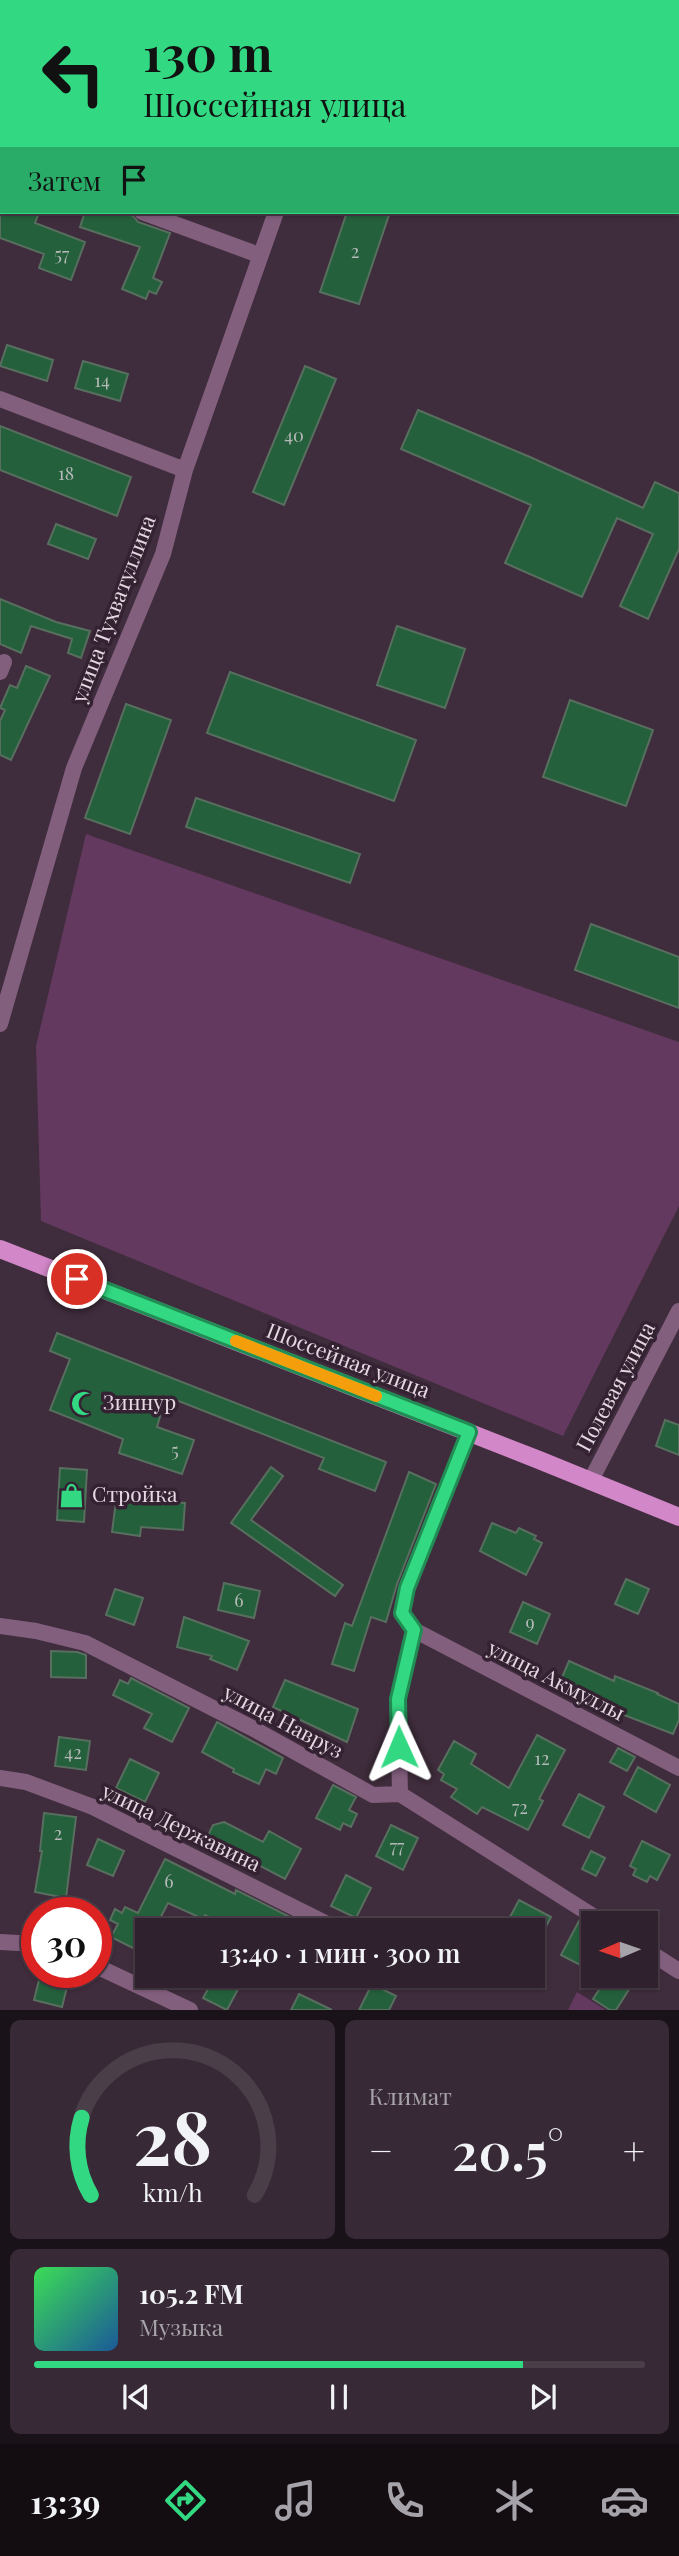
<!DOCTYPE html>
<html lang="ru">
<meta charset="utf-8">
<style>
body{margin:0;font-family:"Playfair Display",serif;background:#372935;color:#f1f3f6;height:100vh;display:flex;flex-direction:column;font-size:26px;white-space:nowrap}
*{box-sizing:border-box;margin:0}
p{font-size:23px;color:#a7a3aa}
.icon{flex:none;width:38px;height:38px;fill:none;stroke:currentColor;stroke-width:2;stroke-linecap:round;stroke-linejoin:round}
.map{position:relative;height:2010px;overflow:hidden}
.drawer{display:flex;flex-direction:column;gap:10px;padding:10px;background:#1a1219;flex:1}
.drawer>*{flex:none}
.top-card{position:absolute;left:0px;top:0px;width:679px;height:214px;box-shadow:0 2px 5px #0004,0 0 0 2px #4a3e49;background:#33d882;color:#111;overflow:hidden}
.needle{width:46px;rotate:268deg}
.controls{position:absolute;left:581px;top:1911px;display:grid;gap:14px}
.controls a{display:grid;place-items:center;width:77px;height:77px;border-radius:0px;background:#2f212d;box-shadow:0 2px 5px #0004,0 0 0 2px #4a3e49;font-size:35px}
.speed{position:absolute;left:21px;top:1897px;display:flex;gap:14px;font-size:35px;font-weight:700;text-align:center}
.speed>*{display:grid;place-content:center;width:91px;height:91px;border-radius:50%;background:#2f212d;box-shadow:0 2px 5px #0004,0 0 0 2px #4a3e49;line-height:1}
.speed .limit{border:10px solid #d22;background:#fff;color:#111}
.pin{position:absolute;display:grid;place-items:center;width:60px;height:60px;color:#fff;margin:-30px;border:4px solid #fff;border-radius:50%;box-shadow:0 2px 7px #0007}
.me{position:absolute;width:77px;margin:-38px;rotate:359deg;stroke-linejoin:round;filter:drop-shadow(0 0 5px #0008)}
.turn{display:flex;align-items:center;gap:24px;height:147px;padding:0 28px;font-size:32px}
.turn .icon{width:91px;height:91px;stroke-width:2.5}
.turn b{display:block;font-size:49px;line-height:60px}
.then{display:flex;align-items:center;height:66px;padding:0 28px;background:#0003;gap:14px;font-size:26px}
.big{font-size:52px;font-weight:600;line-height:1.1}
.drawer .card{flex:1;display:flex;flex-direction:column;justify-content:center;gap:10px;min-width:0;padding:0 24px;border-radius:10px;background:#372935}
.drawer .dial{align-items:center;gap:0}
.dial svg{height:182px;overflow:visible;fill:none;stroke:#4a3e49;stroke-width:7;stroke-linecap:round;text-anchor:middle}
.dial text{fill:#f1f3f6;stroke:none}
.song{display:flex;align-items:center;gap:21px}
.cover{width:84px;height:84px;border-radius:10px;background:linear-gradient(135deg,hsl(130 70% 55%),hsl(210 70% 35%))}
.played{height:7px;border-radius:4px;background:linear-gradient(90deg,#33d882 80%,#4a3e49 80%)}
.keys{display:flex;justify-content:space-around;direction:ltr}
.heat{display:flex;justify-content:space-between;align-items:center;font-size:38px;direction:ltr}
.drawer .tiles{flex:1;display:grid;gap:10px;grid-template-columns:1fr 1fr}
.card:last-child{grid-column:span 2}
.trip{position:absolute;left:135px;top:1918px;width:410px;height:70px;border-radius:0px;background:#2f212d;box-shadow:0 2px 5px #0004,0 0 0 2px #4a3e49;font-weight:600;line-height:70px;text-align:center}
.tab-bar{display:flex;height:112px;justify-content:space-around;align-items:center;background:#130d12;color:#a7a3aa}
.tab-bar .icon{width:49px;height:49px}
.tab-bar .selected{color:#33d882}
.tab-bar b{font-size:32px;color:#f1f3f6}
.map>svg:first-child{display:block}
.green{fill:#64395f}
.building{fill:#24603c;stroke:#586f5f;stroke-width:2}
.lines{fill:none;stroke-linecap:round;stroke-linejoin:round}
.street{stroke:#835f7e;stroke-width:16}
.primary{stroke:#d187c8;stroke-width:18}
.route-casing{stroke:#218c54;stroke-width:18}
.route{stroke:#33d882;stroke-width:12}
.slow{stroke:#f59e0b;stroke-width:12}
.labels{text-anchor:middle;stroke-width:7;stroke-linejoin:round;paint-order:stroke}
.number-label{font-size:18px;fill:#b5bab8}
.street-label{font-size:21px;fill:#e5d8e2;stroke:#342232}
.poi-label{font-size:21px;fill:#e5d8e2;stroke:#342232;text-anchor:start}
</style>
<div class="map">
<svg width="679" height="2010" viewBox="0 0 679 2010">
<rect width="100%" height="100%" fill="#3f2c3c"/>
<!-- green -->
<path class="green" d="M86,834L679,1042V1206L563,1436L41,1221L36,1046Z
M577,1992L606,2010H568Z"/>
<!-- building -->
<path class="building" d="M0,212H29L38,215L35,223L85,242L71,280L39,268L44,254L0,238Z
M85,212H120L133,216L138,222L170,233L153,278L162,282L156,294L149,291L146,299L122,289L140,247L80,227Z
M347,212H390L359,304L320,292Z
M7,345L53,360L47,381L0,366Z
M83,361L128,374L120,401L75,388Z
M305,366L336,379L284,505L253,492Z
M418,410L530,457L643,508L655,482L679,493V549L648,619L620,606L653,534L617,518L582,597L505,563L531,505L401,449Z
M0,426L131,477L117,516L0,470Z
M56,524L96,539L88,559L48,544Z
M0,599L56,622L90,631L81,658L68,653L72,639L31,626L21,653L0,644Z
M397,626L465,649L445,708L377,685Z
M26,666L50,676L11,760L0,755V721L5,710L0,708L10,685L17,688Z
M230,672L416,740L394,801L207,733Z
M570,700L653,730L626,806L543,777Z
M126,704L171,720L130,834L85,818Z
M196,798L360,854L350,883L186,827Z
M591,924L679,957V1008L575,970Z
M57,1333L386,1462L375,1491L319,1469L324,1458L166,1396L157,1427L194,1440L182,1474L119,1453L123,1439L50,1410L70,1359L50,1351Z
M665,1420L679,1425V1455L656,1446Z
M271,1467L283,1476L251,1520L343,1585L335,1596L231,1523Z
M60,1468L87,1470L84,1522L57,1520Z
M409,1472L436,1484L397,1584L386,1622L371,1617L354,1671L332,1664L345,1623L352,1626Z
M117,1493L145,1498V1500L185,1503L183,1530L141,1527L140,1536L112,1532Z
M492,1523L516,1533L519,1528L536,1536L534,1539L542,1543L526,1575L480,1551Z
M626,1579L649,1589L638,1614L615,1604Z
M224,1583L260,1591L254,1618L218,1610Z
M115,1589L143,1598L134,1625L106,1615Z
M523,1602L550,1614L537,1644L510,1632Z
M184,1617L249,1641L237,1670L210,1659L212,1656L177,1647Z
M51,1651L77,1652L86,1655V1678L51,1677Z
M569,1661L614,1681L615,1676L658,1693L657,1694L679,1704V1720L673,1734L557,1689Z
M131,1678L189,1708L172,1742L144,1728L152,1714L113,1695L120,1680L128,1684Z
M285,1680L358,1709L347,1742L273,1707Z
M217,1722L283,1758L276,1774L266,1769L259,1784L233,1772L234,1769L202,1752Z
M537,1735L565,1750L539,1799L543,1801L528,1830L482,1807L477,1814L451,1797L457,1789L441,1780L444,1774L438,1770L454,1741L476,1754L471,1764L509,1788Z
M59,1737L90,1741L86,1770L55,1766Z
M618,1748L635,1757L627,1771L610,1762Z
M130,1759L159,1773L145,1802L116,1788Z
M638,1767L670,1785L656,1812L624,1794Z
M333,1785L356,1797L349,1810L357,1814L351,1827L343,1823L340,1830L316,1818Z
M579,1794L604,1807L589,1838L563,1825Z
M44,1813L76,1817L66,1898L35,1892L42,1851H40Z
M224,1822L263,1842L269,1831L301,1849L285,1879L236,1853L233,1859L204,1844L213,1825Z
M391,1825L418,1838L403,1870L376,1856Z
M98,1839L124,1851L113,1876L87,1865Z
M642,1841L670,1855L657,1880L650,1876L647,1882L633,1875L636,1869L630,1866Z
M591,1851L605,1858L596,1876L582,1869Z
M165,1859L235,1894L236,1890L316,1930H238L205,1915L203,1919L168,1903L154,1930H147V1945L143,1953L111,1937L118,1924L110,1920L115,1909L122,1913L125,1907L138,1913Z
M346,1875L371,1888L356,1918L331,1906Z
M519,1900L551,1917L532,1953V1930H503Z
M579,1921L593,1929V1946L582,1966L561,1955Z
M41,1972L69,1979L62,2007L34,2000Z
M215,1976H245L227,2010L203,1998Z
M608,1976H621L633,1983L616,2010H610L593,1999Z
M372,1984L396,1996L389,2010H359Z
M299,1994L332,2010H291Z"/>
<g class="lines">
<!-- street -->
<path class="street" d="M98,0L103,2
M363,2L364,0
M0,197L2,195
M142,212L259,255
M0,399L185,470
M0,672L4,662
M0,1024L74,768L163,554L185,470L276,212
M590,1482L679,1311
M0,1626L36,1631L85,1643L252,1728L373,1795L400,1794L604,1923
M414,1630L679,1768
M0,1778L26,1782L93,1807L339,1930
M400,1794L398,1699L414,1630L402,1613L407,1588L469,1432
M0,1942L37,1944
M646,1950L679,1971
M96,1966L190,2010"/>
<!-- primary -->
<path class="primary" d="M0,1249L539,1460L679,1517"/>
</g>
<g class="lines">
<defs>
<path id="route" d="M77,1279L469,1432L407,1588L402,1613L414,1630L398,1699L399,1747"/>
</defs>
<!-- route casing -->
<use href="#route" class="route-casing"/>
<!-- route -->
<use href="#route" class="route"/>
<!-- slow -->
<path class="slow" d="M236,1341L376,1396"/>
</g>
<!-- icons -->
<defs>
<symbol id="mosque-bare" viewBox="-9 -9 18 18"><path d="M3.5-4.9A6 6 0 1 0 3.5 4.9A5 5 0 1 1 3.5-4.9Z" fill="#33d882" stroke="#342232" stroke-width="2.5" paint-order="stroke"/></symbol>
<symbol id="shop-bare" viewBox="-9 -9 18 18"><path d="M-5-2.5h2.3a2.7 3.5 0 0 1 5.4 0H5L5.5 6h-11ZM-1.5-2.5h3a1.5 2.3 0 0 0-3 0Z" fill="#33d882" stroke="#342232" stroke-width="2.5" paint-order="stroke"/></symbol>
</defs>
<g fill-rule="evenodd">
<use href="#mosque-bare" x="66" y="1386" width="35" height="35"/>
<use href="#shop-bare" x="54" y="1478" width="35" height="35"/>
</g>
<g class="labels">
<!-- number labels -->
<g class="number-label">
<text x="355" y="258">2</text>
<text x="62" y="261">57</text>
<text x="102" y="387">14</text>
<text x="294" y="442">40</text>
<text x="66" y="480">18</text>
<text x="175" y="1457">5</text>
<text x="239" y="1607">6</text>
<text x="530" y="1629">9</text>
<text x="73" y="1759">42</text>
<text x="542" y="1765">12</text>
<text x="520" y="1814">72</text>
<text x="58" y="1840">2</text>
<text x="397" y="1853">77</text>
<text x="169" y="1888">6</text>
</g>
<!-- street labels -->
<g class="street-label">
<text transform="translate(114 609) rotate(-69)" y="7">улица Тухватуллина</text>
<text transform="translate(348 1361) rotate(21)" y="7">Шоссейная улица</text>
<text transform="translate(616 1387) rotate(-62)" y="7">Полевая улица</text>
<text transform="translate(556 1681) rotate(27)" y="7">улица Акмуллы</text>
<text transform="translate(283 1722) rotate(28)" y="7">улица Навруз</text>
<text transform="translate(181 1828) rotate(26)" y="7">улица Державина</text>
</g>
<!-- poi labels -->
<g class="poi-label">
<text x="103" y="1410">Зиннур</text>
<text x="92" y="1502">Стройка</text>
</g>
</g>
</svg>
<div class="controls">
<a><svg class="needle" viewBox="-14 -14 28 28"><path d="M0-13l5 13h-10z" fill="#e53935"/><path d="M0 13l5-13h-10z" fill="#a7a3aa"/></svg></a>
</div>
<div class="speed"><div class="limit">30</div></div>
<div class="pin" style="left:77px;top:1279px;background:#d93025"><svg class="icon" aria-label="arrive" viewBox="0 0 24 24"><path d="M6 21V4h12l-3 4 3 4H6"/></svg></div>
<svg class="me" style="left:399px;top:1747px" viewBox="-20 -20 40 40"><path d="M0-17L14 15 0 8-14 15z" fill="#33d882" stroke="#fff" stroke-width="4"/></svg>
<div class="trip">13:40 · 1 мин · 300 m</div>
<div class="top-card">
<div class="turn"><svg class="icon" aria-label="left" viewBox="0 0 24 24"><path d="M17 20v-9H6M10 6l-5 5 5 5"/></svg><div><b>130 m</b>Шоссейная улица</div></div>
<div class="then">Затем<svg class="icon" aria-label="arrive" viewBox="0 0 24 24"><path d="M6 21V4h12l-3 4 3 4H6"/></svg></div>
</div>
</div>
<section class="drawer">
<div class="tiles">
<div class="card dial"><svg viewBox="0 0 100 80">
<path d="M14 69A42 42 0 1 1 86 69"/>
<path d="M14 69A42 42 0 0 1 10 35" stroke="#33d882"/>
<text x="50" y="56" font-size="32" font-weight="700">28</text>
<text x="50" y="72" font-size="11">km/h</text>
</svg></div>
<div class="card"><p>Климат</p>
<div class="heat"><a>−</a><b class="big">20.5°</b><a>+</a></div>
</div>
<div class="card">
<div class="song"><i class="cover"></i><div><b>105.2 FM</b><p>Музыка</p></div></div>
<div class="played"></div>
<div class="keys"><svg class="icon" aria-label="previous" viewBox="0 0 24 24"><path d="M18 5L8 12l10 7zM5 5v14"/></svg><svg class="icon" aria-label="pause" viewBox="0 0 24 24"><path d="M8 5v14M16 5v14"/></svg><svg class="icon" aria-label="next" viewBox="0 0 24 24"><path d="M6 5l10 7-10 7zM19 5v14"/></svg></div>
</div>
</div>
</section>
<nav class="tab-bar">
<b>13:39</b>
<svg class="icon selected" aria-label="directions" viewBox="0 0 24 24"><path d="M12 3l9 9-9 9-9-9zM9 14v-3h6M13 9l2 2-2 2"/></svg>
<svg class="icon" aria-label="music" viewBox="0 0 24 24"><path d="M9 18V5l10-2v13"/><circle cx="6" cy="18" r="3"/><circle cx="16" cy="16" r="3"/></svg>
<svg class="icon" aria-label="phone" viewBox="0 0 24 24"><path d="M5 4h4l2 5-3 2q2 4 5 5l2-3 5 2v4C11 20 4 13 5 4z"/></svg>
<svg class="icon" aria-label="climate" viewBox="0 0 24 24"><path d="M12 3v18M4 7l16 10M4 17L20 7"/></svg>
<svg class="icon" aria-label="car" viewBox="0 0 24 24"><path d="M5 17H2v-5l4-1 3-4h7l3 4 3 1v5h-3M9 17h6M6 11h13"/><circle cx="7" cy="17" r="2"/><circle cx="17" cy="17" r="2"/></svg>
</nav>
